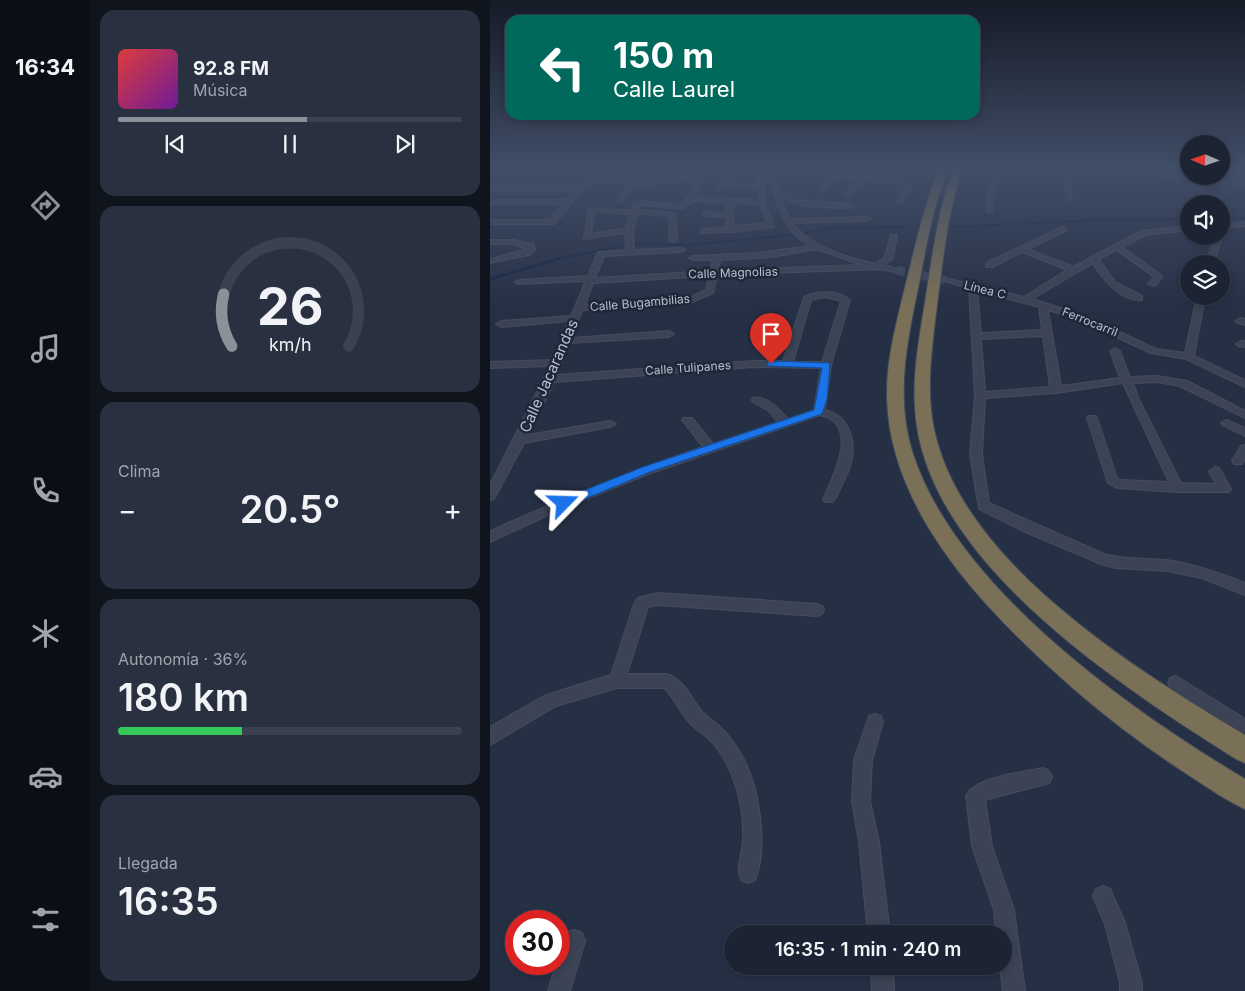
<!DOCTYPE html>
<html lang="es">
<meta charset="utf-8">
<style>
body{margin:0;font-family:Inter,sans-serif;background:#293040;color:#f1f3f6;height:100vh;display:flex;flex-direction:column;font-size:19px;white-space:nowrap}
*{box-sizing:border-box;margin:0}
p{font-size:16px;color:#a0a4ac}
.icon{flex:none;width:28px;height:28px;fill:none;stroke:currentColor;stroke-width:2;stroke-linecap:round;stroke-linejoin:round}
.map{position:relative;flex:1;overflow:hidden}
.side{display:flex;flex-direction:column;gap:10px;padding:10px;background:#0f141d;width:400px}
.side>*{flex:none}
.guide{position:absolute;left:15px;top:15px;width:475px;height:105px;border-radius:15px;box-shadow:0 2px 8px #0003,0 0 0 1px #3a414f;background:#00695c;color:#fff;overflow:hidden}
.needle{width:32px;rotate:272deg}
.controls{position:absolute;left:690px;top:135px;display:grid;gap:10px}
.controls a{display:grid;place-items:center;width:50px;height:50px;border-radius:50%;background:#1c2434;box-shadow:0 2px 8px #0003,0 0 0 1px #3a414f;font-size:25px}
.speed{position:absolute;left:15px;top:910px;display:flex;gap:10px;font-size:25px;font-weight:700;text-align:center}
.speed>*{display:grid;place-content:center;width:65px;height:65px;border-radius:50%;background:#1c2434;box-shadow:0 2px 8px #0003,0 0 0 1px #3a414f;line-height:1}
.speed .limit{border:8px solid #d22;background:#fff;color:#111}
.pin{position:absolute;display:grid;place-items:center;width:42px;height:42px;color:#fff;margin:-51px -21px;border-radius:50% 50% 50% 0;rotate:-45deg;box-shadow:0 0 5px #0007}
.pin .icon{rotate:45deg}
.me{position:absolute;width:55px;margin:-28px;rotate:68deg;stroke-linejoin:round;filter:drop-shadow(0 0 4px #0008)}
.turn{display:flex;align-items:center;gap:18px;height:105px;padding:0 25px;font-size:22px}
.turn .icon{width:65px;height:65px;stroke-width:2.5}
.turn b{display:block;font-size:35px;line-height:42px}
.big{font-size:38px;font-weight:600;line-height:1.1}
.side .widget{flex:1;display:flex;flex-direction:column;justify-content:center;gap:8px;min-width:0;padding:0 18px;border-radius:15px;background:#293040}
.side .dial{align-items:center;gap:0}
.dial svg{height:130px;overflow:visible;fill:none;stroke:#3a414f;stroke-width:7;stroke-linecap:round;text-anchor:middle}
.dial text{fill:#f1f3f6;stroke:none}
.song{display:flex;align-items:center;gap:15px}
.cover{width:60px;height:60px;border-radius:8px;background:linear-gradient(135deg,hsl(0 70% 55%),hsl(280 70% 35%))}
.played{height:5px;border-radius:2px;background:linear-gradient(90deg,#8c9099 55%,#3a414f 55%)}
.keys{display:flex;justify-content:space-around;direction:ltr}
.heat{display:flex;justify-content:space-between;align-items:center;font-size:28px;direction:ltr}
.charge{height:8px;border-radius:4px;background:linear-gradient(90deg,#34c759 36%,#3a414f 0)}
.trip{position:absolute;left:234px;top:925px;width:288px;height:50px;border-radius:25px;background:#1c2434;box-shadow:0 2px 8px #0003,0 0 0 1px #3a414f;font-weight:600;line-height:50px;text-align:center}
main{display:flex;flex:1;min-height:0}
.tabs{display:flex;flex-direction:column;width:90px;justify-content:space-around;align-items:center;background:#0b0e15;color:#a0a4ac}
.tabs .icon{width:35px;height:35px}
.tabs .on{color:#8c9099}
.tabs b{font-size:22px;color:#f1f3f6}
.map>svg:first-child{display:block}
.green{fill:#283f45}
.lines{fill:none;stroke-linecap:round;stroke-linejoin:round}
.stream-far1{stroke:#182644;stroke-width:2}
.stream{stroke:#182644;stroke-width:2.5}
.minor-tunnel{stroke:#3c4559;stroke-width:9;stroke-dasharray:9 4.5;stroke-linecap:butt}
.minor-casing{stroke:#454c5d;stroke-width:2}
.highway-casing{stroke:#424b5b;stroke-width:2}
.minor{fill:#3b4354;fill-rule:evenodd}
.highway{fill:#7a7058;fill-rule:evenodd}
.route{fill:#1a73e8;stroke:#114b97}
.labels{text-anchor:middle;stroke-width:5;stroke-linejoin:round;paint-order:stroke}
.far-street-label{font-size:12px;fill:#b9bfcd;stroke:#1f2839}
.street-label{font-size:15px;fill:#b9bfcd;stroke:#1f2839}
</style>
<main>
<nav class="tabs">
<b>16:34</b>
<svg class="icon on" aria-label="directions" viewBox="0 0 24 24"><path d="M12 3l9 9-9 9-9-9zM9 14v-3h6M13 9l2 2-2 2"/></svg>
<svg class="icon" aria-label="music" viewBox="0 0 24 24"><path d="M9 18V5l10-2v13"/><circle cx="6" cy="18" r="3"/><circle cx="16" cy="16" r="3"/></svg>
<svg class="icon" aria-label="phone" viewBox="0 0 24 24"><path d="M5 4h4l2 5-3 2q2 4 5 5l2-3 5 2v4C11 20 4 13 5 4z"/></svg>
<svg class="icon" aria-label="climate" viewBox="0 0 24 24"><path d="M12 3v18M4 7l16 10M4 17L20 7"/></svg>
<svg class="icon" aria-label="car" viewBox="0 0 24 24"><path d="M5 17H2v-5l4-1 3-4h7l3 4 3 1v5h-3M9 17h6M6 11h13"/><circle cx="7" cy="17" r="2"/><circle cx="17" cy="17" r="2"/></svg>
<svg class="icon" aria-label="filters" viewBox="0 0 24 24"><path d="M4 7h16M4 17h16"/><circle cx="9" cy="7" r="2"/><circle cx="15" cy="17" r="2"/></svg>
</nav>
<section class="side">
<div class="widget">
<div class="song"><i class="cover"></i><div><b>92.8 FM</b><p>Música</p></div></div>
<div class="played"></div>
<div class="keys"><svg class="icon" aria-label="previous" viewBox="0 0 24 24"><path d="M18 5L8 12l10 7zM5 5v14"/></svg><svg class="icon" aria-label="pause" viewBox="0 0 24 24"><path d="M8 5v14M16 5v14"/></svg><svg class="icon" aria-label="next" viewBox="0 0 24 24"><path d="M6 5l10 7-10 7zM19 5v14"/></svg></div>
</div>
<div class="widget dial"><svg viewBox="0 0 100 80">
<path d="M14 69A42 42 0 1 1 86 69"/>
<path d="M14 69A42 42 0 0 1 9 37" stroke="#8c9099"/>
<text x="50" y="56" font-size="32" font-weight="700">26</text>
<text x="50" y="72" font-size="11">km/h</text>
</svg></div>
<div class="widget"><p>Clima</p>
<div class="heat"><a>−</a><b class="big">20.5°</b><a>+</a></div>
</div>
<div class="widget"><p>Autonomía · 36%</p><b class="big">180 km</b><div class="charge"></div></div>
<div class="widget"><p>Llegada</p><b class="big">16:35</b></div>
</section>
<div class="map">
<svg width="755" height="991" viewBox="0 0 755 991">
<rect width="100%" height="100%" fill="#263045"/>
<!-- green -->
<path class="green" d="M145,167H193L201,181L153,187Z"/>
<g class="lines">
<!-- stream-far1 -->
<path class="stream-far1" d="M731,219L755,218
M463,227L608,220L699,219
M314,233L341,228L415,227
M146,244L197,245L302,235
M66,259L133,246"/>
<!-- stream -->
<path class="stream" d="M0,279L71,258"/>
<!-- minor-tunnel -->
<path class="minor-tunnel" d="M406,270L455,280"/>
<defs>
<path id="minor" d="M87,167H101L70,175L5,176L2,174L5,172L70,171Z
M120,167H127L114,178H145L148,180L131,202L126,201L140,182H104L90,192L65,224H0V220H60L73,204H0V200H76L85,190L0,191V187L89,186C99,178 111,177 120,167Z
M204,167H210L214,175L204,197L269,200L268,189L234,186L231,191L226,190L235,167H241L235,182L268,185V180L259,167H265L274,180L275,202L284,227L241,232L214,233H211V229L237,227L236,217L215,216L212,214L215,212L236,213L237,203L202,201L193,209L155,205L149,206L148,210L185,213L187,240L183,242L179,240L180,216L147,214L143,230L144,250L191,248L195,250L191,252L114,256L105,278L220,271L223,260H203L199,258L203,256L266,253L320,246C286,226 290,197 272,167H278L289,190C296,192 299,197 305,200L361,204L364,206L361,208C342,207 302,210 290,195L299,219L377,217L381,219L377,221L302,223C322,248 356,257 386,264L395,257L401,235H407L403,258L394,265L410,270L406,272L389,269L227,275L223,293L198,304L92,310L82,338L179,331L184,334L179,337L79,343L67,375L264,361H293L314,297C328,291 348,289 360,300L341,365L335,410C361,416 367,444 360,467C356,478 350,488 345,499L343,502H335L333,499C343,477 371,424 330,415L161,473L78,506L0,542V531C70,500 140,471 213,447L192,420L194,418H202L223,444L288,422L279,411L263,402L262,400L263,398C277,395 290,410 298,419L324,410L331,368L264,367L64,382L38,435L120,421L126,424L120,427L34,443L4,499L0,500V485L60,366L0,368V362L63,360L79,321L11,327L6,324L11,321L81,316L96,281L29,284L25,282L29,280L98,276L108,252L136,250L135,233L94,239L99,209L141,210L144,204L155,201L191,205L197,198L208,175ZM243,203L269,204L277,223L244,226ZM104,212L140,214L136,228L101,234ZM326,249L372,265L228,270L230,260L282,257ZM219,276L216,290L196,299L95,305L103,283ZM336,297L351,301L332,362H303L321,300Z
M290,167L413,180L422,186L412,202L410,203L407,201L416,187L411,184L374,180L358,197L355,195L368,179L347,177L332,192L329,190L340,176L284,169Z
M357,167H381L391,170L388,172Z
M503,167H509L502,211L499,213L496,211Z
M572,167H578L582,201L577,200Z
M603,167C655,167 705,176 755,182V186L709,181L725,204H718L703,183V180Z
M755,222V226L731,229V225Z
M699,226V230L656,235L632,247L671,275L672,277L665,286L658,284L664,277L627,250L609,259L625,282L652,296V300C632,303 612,278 603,263L542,299L593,315L666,349L695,353L707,296H715L704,356L755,380V387L696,359L661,353L587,319L558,310L571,386L630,378L620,351L625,348L630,351L640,377L667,376L697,381L755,411V418L690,386L667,382L643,383L650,402L691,483L726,484L719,471L725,467L729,468L741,489L739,492H688L627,488L618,483L597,418L598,416H606L607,418L627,478L630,480L679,482L633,383L566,393L495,398L492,454L499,503L614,554C634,560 655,558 676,560C704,564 729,573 755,583V595L712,578L677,571L626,568L611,564L531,530L489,509L480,454L485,395L479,288L451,280L455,278L534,297L577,270L532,252L502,267H496V263L572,227L576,229L575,231L538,249L583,267L651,231ZM487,291L549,307L552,330L491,333ZM553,336L560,387L495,392L491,339Z
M724,236H732L724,264H716Z
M0,240H24L43,244L45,250L39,255L0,263V259L37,249L24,244H0Z
M750,318L755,319V325L747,323L745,321Z
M751,341H755V347L748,346L746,344Z
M737,420L755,428V436L733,425L731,423Z
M755,445V459L752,464H744L742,461L751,446Z
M167,593L327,604L332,606L334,610L332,614L327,616L167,605L158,607L137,674H177C194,680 200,696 210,709C215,716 224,721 230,727C237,733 244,743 249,751C269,782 279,846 265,880L258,883L251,880C245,867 253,853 253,839C254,805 244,764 219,739C213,733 204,729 199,722C189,711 185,698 174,688H127L66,706L0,745V727L56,695L121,675L144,604L148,598Z
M686,676L755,719V737L680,688L678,683L680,678Z
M385,714L391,716L393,722L382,760L380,801L389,842L400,934H378L369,842L362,801L364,760L379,716Z
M553,768L559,771L562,777L559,783L495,800L502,846L524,910L535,991H513L510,966H512V934H506L504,910L482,846L476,796C484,777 534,772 553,768Z
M613,886L620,889L635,923L652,983V991H630V983L615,924L603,896L606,889Z
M84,930L92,933L95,941L80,991H58L66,964H69V956L76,933Z
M381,966H403L404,991H382Z"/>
<path id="highway" d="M450,167H459C444,203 437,241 430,279C418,337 404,395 423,454C467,588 638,709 755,779V809C737,801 720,789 703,778C661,751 622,722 584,689C501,616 400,516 397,398C396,359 407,321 416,283C426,244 434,205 450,167Z
M464,167H473C458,210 454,253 448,297C443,341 435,386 444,429C472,563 646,670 755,735V763L746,759C634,688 449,569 427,427C420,383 429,340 436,296C443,252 448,209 464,167Z"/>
</defs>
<!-- minor casing -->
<use href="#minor" class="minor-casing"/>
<!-- highway casing -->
<use href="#highway" class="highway-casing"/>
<!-- minor -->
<use href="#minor" class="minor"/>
<!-- highway -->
<use href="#highway" class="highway"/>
</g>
<!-- sky -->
<linearGradient id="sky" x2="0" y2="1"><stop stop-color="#151a26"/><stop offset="0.55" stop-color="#414e68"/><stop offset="1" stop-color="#414e68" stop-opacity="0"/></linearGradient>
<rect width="755" height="306" fill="url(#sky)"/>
<!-- route -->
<path class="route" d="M281,361L340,363L337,399L332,414L160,472L78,506H70L68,503L70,500L153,467L324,410L332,368L277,366V362Z"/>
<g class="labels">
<!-- far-street labels -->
<g class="far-street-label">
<text transform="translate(243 273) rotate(-2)" y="4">Calle Magnolias</text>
<text transform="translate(495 290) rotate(14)" y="4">Línea C</text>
<text transform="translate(150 303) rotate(-5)" y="4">Calle Bugambilias</text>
<text transform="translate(600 322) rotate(22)" y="4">Ferrocarril</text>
<text transform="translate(198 368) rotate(-4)" y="4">Calle Tulipanes</text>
</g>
<!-- street labels -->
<g class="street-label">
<text transform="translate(59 376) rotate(-66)" y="5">Calle Jacarandas</text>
</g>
</g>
</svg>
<div class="controls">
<a><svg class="needle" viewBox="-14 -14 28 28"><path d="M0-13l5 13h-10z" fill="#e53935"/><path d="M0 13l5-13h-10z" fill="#a0a4ac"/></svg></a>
<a><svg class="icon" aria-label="sound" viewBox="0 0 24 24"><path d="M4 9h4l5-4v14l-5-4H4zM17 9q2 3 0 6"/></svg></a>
<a><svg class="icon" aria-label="layers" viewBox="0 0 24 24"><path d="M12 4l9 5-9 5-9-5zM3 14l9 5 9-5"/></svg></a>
</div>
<div class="speed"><div class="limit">30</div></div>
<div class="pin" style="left:281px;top:364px;background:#d93025"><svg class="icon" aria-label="arrive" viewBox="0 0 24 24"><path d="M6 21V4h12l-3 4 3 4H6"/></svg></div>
<svg class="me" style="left:74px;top:503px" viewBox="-20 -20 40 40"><path d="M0-17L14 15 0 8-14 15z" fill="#1a73e8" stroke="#fff" stroke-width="4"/></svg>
<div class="trip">16:35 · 1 min · 240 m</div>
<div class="guide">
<div class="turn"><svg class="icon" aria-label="left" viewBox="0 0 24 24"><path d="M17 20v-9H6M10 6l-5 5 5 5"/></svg><div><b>150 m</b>Calle Laurel</div></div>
</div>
</div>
</main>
